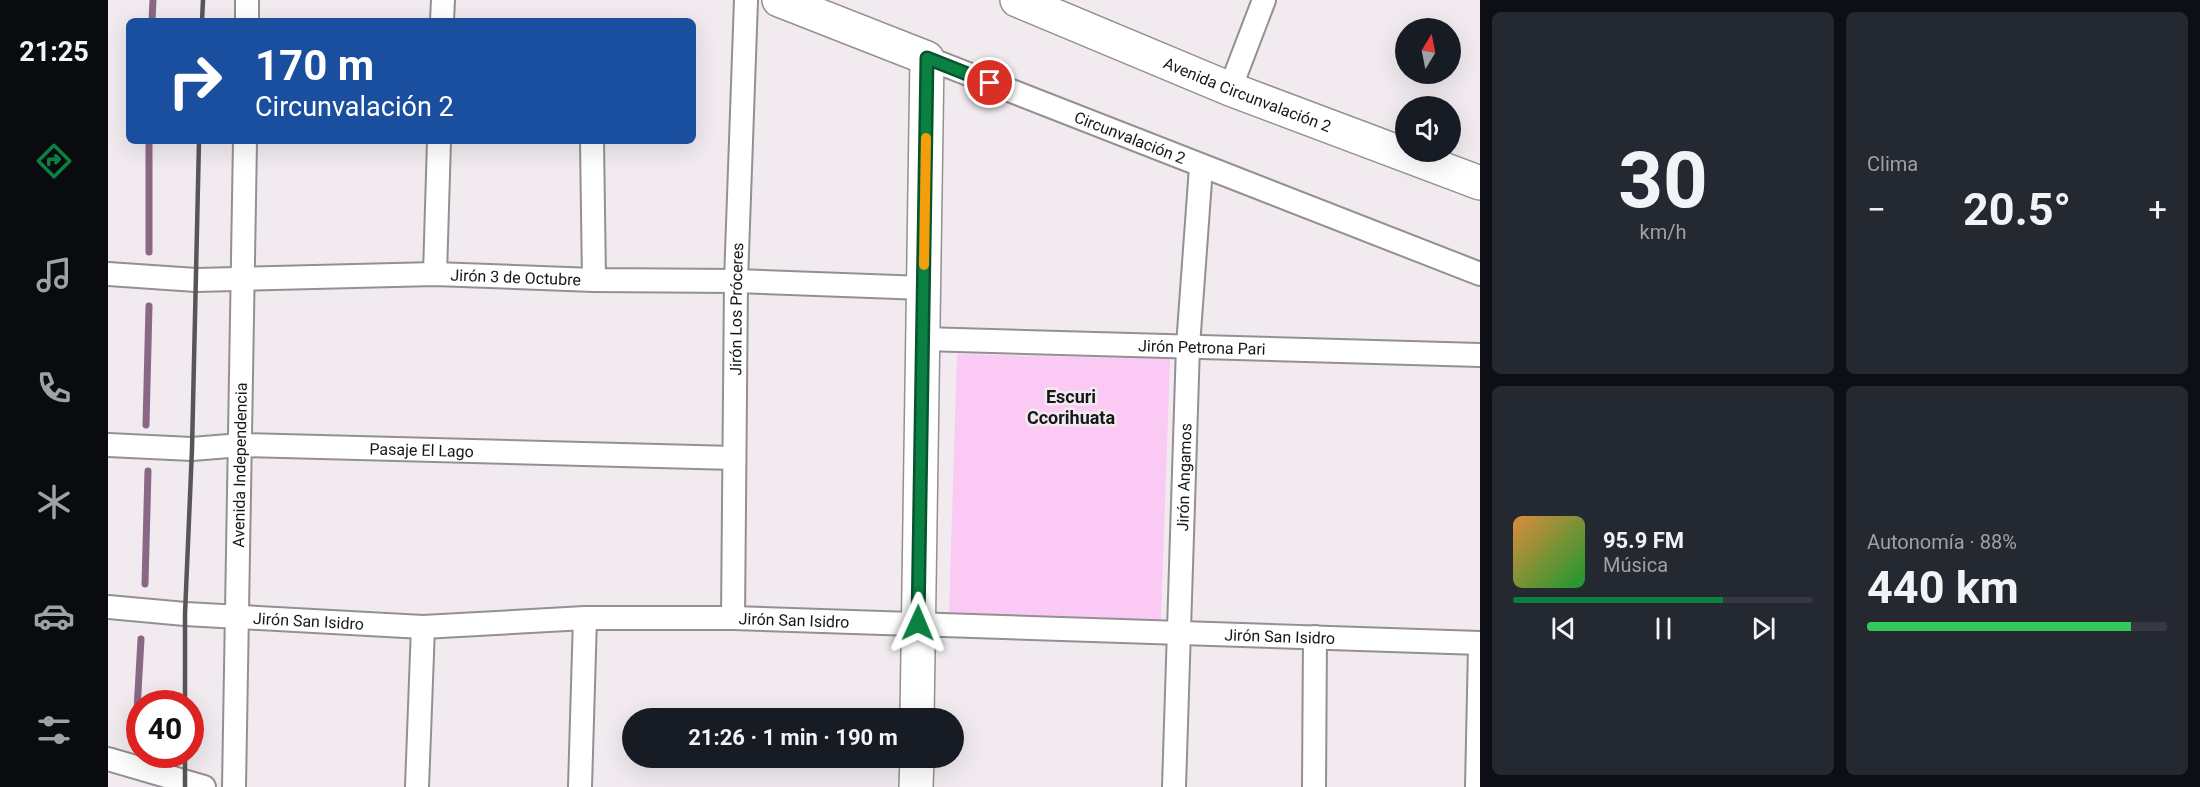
<!DOCTYPE html>
<html lang="es">
<meta charset="utf-8">
<style>
body{margin:0;font-family:Roboto,sans-serif;background:#242831;color:#f1f3f6;height:100vh;display:flex;flex-direction:column;font-size:22px;white-space:nowrap}
*{box-sizing:border-box;margin:0}
p{font-size:20px;color:#9ea1a6}
.icon{flex:none;width:33px;height:33px;fill:none;stroke:currentColor;stroke-width:2;stroke-linecap:round;stroke-linejoin:round}
.map{position:relative;flex:1;overflow:hidden}
.side{display:flex;flex-direction:column;gap:12px;padding:12px;background:#0d0f14;width:720px}
.side>*{flex:none}
.top-card{position:absolute;left:18px;top:18px;width:570px;height:126px;border-radius:9px;box-shadow:0 6px 24px #0002;background:#1a4fa0;color:#fff;overflow:hidden}
.needle{width:39px;rotate:10deg}
.controls{position:absolute;left:1287px;top:18px;display:grid;gap:12px}
.controls a{display:grid;place-items:center;width:66px;height:66px;border-radius:50%;background:#171b24;box-shadow:0 6px 24px #0002;font-size:30px}
.speed{position:absolute;left:18px;top:690px;display:flex;gap:12px;font-size:30px;font-weight:700;text-align:center}
.speed>*{display:grid;place-content:center;width:78px;height:78px;border-radius:50%;background:#171b24;box-shadow:0 6px 24px #0002;line-height:1}
.speed .limit{border:9px solid #d22;background:#fff;color:#111}
.pin{position:absolute;display:grid;place-items:center;width:51px;height:51px;color:#fff;margin:-26px;border:3px solid #fff;border-radius:50%;box-shadow:0 2px 6px #0007}
.me{position:absolute;width:66px;margin:-33px;rotate:1deg;stroke-linejoin:round;filter:drop-shadow(0 0 4px #0008)}
.turn{display:flex;align-items:center;gap:21px;height:126px;padding:0 30px;font-size:27px}
.turn .icon{width:78px;height:78px;stroke-width:2.5}
.turn b{display:block;font-size:42px;line-height:51px}
.big{font-size:45px;font-weight:700;line-height:1.1}
.side .widget{flex:1;display:flex;flex-direction:column;justify-content:center;gap:9px;min-width:0;padding:0 21px;border-radius:9px;background:#242831}
.side .dial{align-items:center;gap:0}
.dial b{font-size:78px;line-height:1}
.song{display:flex;align-items:center;gap:18px}
.cover{width:72px;height:72px;border-radius:9px;background:linear-gradient(135deg,hsl(30 70% 55%),hsl(130 70% 35%))}
.played{height:6px;border-radius:3px;background:linear-gradient(90deg,#0b8043 70%,#363941 70%)}
.keys{display:flex;justify-content:space-around;direction:ltr}
.heat{display:flex;justify-content:space-between;align-items:center;font-size:33px;direction:ltr}
.charge{height:9px;border-radius:4px;background:linear-gradient(90deg,#34c759 88%,#363941 0)}
.side .tiles{flex:1;display:grid;gap:12px;grid-template-columns:repeat(2,1fr)}
.trip{position:absolute;left:514px;top:708px;width:342px;height:60px;border-radius:30px;background:#171b24;box-shadow:0 6px 24px #0002;font-weight:700;line-height:60px;text-align:center}
main{display:flex;flex:1;min-height:0}
.tabs{display:flex;flex-direction:column;width:108px;justify-content:space-around;align-items:center;background:#090b0e;color:#9ea1a6}
.tabs .icon{width:42px;height:42px}
.tabs .on{color:#0b8043}
.tabs b{font-size:27px;color:#f1f3f6}
.map>svg:first-child{display:block}
.green{fill:#facaf4}
.lines{fill:none;stroke-linecap:round;stroke-linejoin:round}
.stream{stroke:#896885;stroke-width:7}
.street-casing{stroke:#948f93;stroke-width:26}
.secondary-casing{stroke:#948f93;stroke-width:36}
.street{stroke:#fff;stroke-width:22}
.secondary{stroke:#fff;stroke-width:33}
.rail{stroke:#585558;stroke-width:4.5}
.route-casing{stroke:#07532c;stroke-width:15}
.route{stroke:#0b8043;stroke-width:10}
.slow{stroke:#f59e0b;stroke-width:10}
.labels{text-anchor:middle;stroke-width:5;stroke-linejoin:round;paint-order:stroke}
.street-label{font-size:16px;fill:#181618;stroke:#f1ebf0}
.neighbourhood-label{font-size:18px;font-weight:bold;fill:#181618;stroke:#f1ebf0}
</style>
<main>
<nav class="tabs">
<b>21:25</b>
<svg class="icon on" aria-label="directions" viewBox="0 0 24 24"><path d="M12 3l9 9-9 9-9-9zM9 14v-3h6M13 9l2 2-2 2"/></svg>
<svg class="icon" aria-label="music" viewBox="0 0 24 24"><path d="M9 18V5l10-2v13"/><circle cx="6" cy="18" r="3"/><circle cx="16" cy="16" r="3"/></svg>
<svg class="icon" aria-label="phone" viewBox="0 0 24 24"><path d="M5 4h4l2 5-3 2q2 4 5 5l2-3 5 2v4C11 20 4 13 5 4z"/></svg>
<svg class="icon" aria-label="climate" viewBox="0 0 24 24"><path d="M12 3v18M4 7l16 10M4 17L20 7"/></svg>
<svg class="icon" aria-label="car" viewBox="0 0 24 24"><path d="M5 17H2v-5l4-1 3-4h7l3 4 3 1v5h-3M9 17h6M6 11h13"/><circle cx="7" cy="17" r="2"/><circle cx="17" cy="17" r="2"/></svg>
<svg class="icon" aria-label="filters" viewBox="0 0 24 24"><path d="M4 7h16M4 17h16"/><circle cx="9" cy="7" r="2"/><circle cx="15" cy="17" r="2"/></svg>
</nav>
<div class="map">
<svg width="1372" height="787" viewBox="0 0 1372 787">
<rect width="100%" height="100%" fill="#f1ebf0"/>
<!-- green -->
<path class="green" d="M849,354L1062,359L1053,620L841,614Z"/>
<g class="lines">
<!-- stream -->
<path class="stream" d="M44,21L45,0
M41,252V141
M38,425L41,306
M37,584L40,471
M29,747V710L33,639"/>
<defs>
<g id="street">
<path d="M139,21V0"/>
<path d="M334,21L335,0"/>
<path id="s1" d="M819,58L1372,274"/>
<path d="M1122,89L1156,0"/>
<path d="M484,141L486,280"/>
<path id="s2" d="M0,274L88,280L327,274L486,280L628,281L816,288"/>
<path d="M327,274L331,141"/>
<path id="s3" d="M815,339L1372,355"/>
<path id="s4" d="M0,445L84,449L133,445L626,458"/>
<path id="s5" d="M0,607L77,614L315,627L477,618H625L1372,643"/>
<path id="s6" d="M625,618L628,281L638,0"/>
<path d="M0,759L96,787"/>
<path id="s7" d="M126,787L137,141"/>
<path d="M309,787L315,627"/>
<path d="M472,787L477,618"/>
<path id="s8" d="M1066,787L1080,346L1093,167"/>
<path d="M1206,787L1207,637"/>
<path d="M1369,787L1372,647"/>
</g>
<g id="secondary">
<path d="M671,0L819,58L809,718"/>
<path id="s9" d="M909,0L1122,89L1372,183"/>
<path d="M808,787L809,758"/>
</g>
</defs>
<!-- street casing -->
<use href="#street" class="street-casing"/>
<!-- secondary casing -->
<use href="#secondary" class="secondary-casing"/>
<!-- street -->
<use href="#street" class="street"/>
<!-- secondary -->
<use href="#secondary" class="secondary"/>
<!-- rail -->
<path class="rail" d="M94,21L95,0
M77,704V614L84,449L91,141
M77,787V754"/>
</g>
<g class="lines">
<defs>
<path id="route" d="M810,623L819,58L882,83"/>
</defs>
<!-- route casing -->
<use href="#route" class="route-casing"/>
<!-- route -->
<use href="#route" class="route"/>
<!-- slow -->
<path class="slow" d="M816,265L818,138"/>
</g>
<g class="labels">
<!-- street labels -->
<g class="street-label">
<text dy="6" stroke="none"><textPath href="#s9" startOffset="249">Avenida Circunvalación 2</textPath></text>
<text dy="6" stroke="none"><textPath href="#s1" startOffset="218">Circunvalación 2</textPath></text>
<text dy="6" stroke="none"><textPath href="#s2" startOffset="408">Jirón 3 de Octubre</textPath></text>
<text dy="6" stroke="none"><textPath href="#s6" startOffset="309">Jirón Los Próceres</textPath></text>
<text dy="6" stroke="none"><textPath href="#s3" startOffset="279">Jirón Petrona Pari</textPath></text>
<text dy="6" stroke="none"><textPath href="#s4" startOffset="314">Pasaje El Lago</textPath></text>
<text dy="6" stroke="none"><textPath href="#s7" startOffset="322">Avenida Independencia</textPath></text>
<text dy="6" stroke="none"><textPath href="#s8" startOffset="310">Jirón Angamos</textPath></text>
<text dy="6" stroke="none"><textPath href="#s5" startOffset="687">Jirón San Isidro</textPath></text>
<text dy="6" stroke="none"><textPath href="#s5" startOffset="201">Jirón San Isidro</textPath></text>
<text dy="6" stroke="none"><textPath href="#s5" startOffset="1173">Jirón San Isidro</textPath></text>
</g>
<!-- neighbourhood labels -->
<g class="neighbourhood-label">
<text x="963" y="403">Escuri<tspan x="963" dy="21">Ccorihuata</tspan></text>
</g>
</g>
</svg>
<div class="controls">
<a><svg class="needle" viewBox="-14 -14 28 28"><path d="M0-13l5 13h-10z" fill="#e53935"/><path d="M0 13l5-13h-10z" fill="#9ea1a6"/></svg></a>
<a><svg class="icon" aria-label="sound" viewBox="0 0 24 24"><path d="M4 9h4l5-4v14l-5-4H4zM17 9q2 3 0 6"/></svg></a>
</div>
<div class="speed"><div class="limit">40</div></div>
<div class="pin" style="left:882px;top:83px;background:#d93025"><svg class="icon" aria-label="arrive" viewBox="0 0 24 24"><path d="M6 21V4h12l-3 4 3 4H6"/></svg></div>
<svg class="me" style="left:810px;top:623px" viewBox="-20 -20 40 40"><path d="M0-17L14 15 0 8-14 15z" fill="#0b8043" stroke="#fff" stroke-width="4"/></svg>
<div class="trip">21:26 · 1 min · 190 m</div>
<div class="top-card">
<div class="turn"><svg class="icon" aria-label="right" viewBox="0 0 24 24"><path d="M7 20v-9h11M14 6l5 5-5 5"/></svg><div><b>170 m</b>Circunvalación 2</div></div>
</div>
</div>
<section class="side">
<div class="tiles">
<div class="widget dial"><b>30</b><p>km/h</p></div>
<div class="widget"><p>Clima</p>
<div class="heat"><a>−</a><b class="big">20.5°</b><a>+</a></div>
</div>
<div class="widget">
<div class="song"><i class="cover"></i><div><b>95.9 FM</b><p>Música</p></div></div>
<div class="played"></div>
<div class="keys"><svg class="icon" aria-label="previous" viewBox="0 0 24 24"><path d="M18 5L8 12l10 7zM5 5v14"/></svg><svg class="icon" aria-label="pause" viewBox="0 0 24 24"><path d="M8 5v14M16 5v14"/></svg><svg class="icon" aria-label="next" viewBox="0 0 24 24"><path d="M6 5l10 7-10 7zM19 5v14"/></svg></div>
</div>
<div class="widget"><p>Autonomía · 88%</p><b class="big">440 km</b><div class="charge"></div></div>
</div>
</section>
</main>
